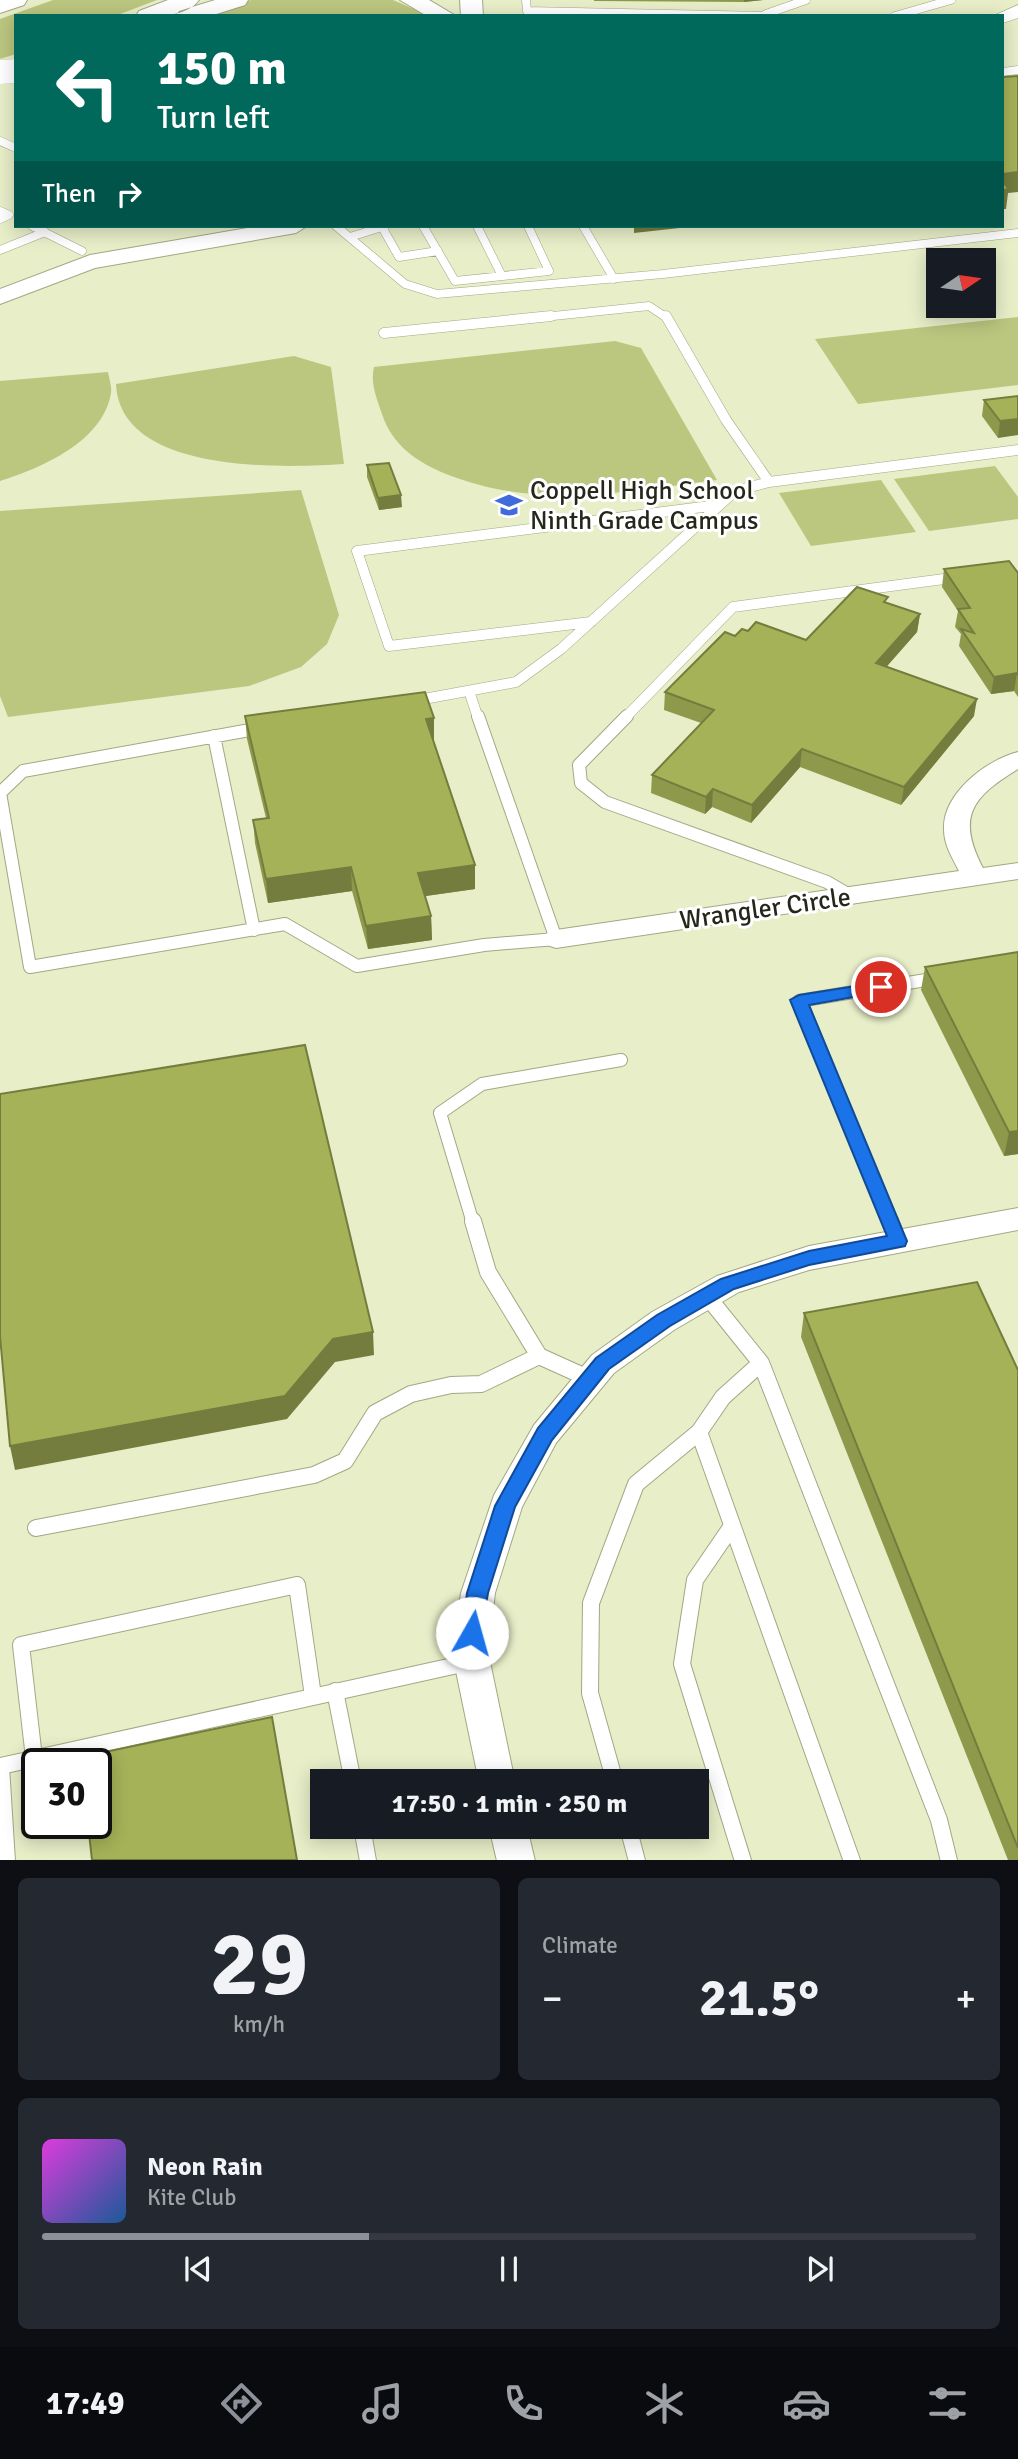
<!DOCTYPE html>
<meta charset="utf-8">
<style>
body{margin:0;font-family:Signika,sans-serif;background:#242831;color:#f1f3f6;height:100vh;display:flex;flex-direction:column;font-size:26px;white-space:nowrap}
*{box-sizing:border-box;margin:0}
p{font-size:23px;color:#9ea1a6}
.icon{flex:none;width:38px;height:38px;fill:none;stroke:currentColor;stroke-width:2;stroke-linecap:round;stroke-linejoin:round}
.map{position:relative;height:1860px;overflow:hidden}
.drawer{display:flex;flex-direction:column;gap:18px;padding:18px;background:#0d0f14;flex:1}
.drawer>*{flex:none}
.top-card{position:absolute;left:14px;top:14px;width:990px;height:214px;border-radius:0px;box-shadow:0 4px 18px #0003;background:#00695c;color:#fff;overflow:hidden}
.needle{width:46px;rotate:77deg}
.controls{position:absolute;left:926px;top:248px;display:grid;gap:14px}
.controls a{display:grid;place-items:center;width:70px;height:70px;border-radius:0px;background:#171b24;box-shadow:0 4px 18px #0003;font-size:35px}
.speed{position:absolute;left:21px;top:1748px;display:flex;gap:14px;font-size:35px;font-weight:700;text-align:center}
.speed>*{display:grid;place-content:center;width:91px;height:91px;border-radius:50%;background:#171b24;box-shadow:0 4px 18px #0003;line-height:1}
.speed .limit{border:4px solid #111;border-radius:10px;background:#fff;color:#111}
.pin{position:absolute;display:grid;place-items:center;width:60px;height:60px;color:#fff;margin:-30px;border:4px solid #fff;border-radius:50%;box-shadow:0 2px 7px #0007}
.me{position:absolute;width:77px;margin:-38px;rotate:7deg;stroke-linejoin:round;filter:drop-shadow(0 0 5px #0008)}
.turn{display:flex;align-items:center;gap:24px;height:147px;padding:0 28px;font-size:32px}
.turn .icon{width:91px;height:91px;stroke-width:2.5}
.turn b{display:block;font-size:49px;line-height:60px}
.then{display:flex;align-items:center;height:66px;padding:0 28px;background:#0003;gap:14px;font-size:26px}
.big{font-size:52px;font-weight:700;line-height:1.1}
.drawer .tile{flex:1;display:flex;flex-direction:column;justify-content:center;gap:10px;min-width:0;padding:0 24px;border-radius:10px;background:#242831}
.drawer .dial{align-items:center;gap:0}
.dial b{font-size:91px;line-height:1}
.song{display:flex;align-items:center;gap:21px}
.cover{width:84px;height:84px;border-radius:10px;background:linear-gradient(135deg,hsl(300 70% 55%),hsl(210 70% 35%))}
.played{height:7px;border-radius:4px;background:linear-gradient(90deg,#8c9099 35%,#363941 35%)}
.keys{display:flex;justify-content:space-around;direction:ltr}
.heat{display:flex;justify-content:space-between;align-items:center;font-size:38px;direction:ltr}
.drawer .tiles{flex:1;display:grid;gap:18px;grid-template-columns:1fr 1fr}
.tile:last-child{grid-column:span 2}
.trip{position:absolute;left:310px;top:1769px;width:399px;height:70px;border-radius:0px;background:#171b24;box-shadow:0 4px 18px #0003;font-weight:700;line-height:70px;text-align:center}
.tab-bar{display:flex;height:112px;justify-content:space-around;align-items:center;background:#090b0e;color:#9ea1a6}
.tab-bar .icon{width:49px;height:49px}
.tab-bar .active{color:#8c9099}
.tab-bar b{font-size:32px;color:#f1f3f6}
.map>svg:first-child{display:block}
.green{fill:#bbc67f}
.lines{fill:none;stroke-linecap:round;stroke-linejoin:round}
.service-far3-casing{stroke:#a2a884;stroke-width:9}
.service-far2-casing{stroke:#a2a884;stroke-width:11}
.service-far1-casing{stroke:#a2a884;stroke-width:14}
.service-casing{stroke:#a2a884;stroke-width:18}
.minor-casing{stroke:#a2a884;stroke-width:2}
.tertiary-casing{stroke:#a2a884;stroke-width:2}
.secondary-casing{stroke:#a2a884;stroke-width:1}
.motorway-casing{stroke:#a2a884;stroke-width:2}
.service-far3{stroke:#fff;stroke-width:8}
.service-far2{stroke:#fff;stroke-width:10}
.service-far1{stroke:#fff;stroke-width:12}
.service{stroke:#fff;stroke-width:16}
.minor{fill:#fff;fill-rule:evenodd}
.tertiary{fill:#fff;fill-rule:evenodd}
.secondary{fill:#fff;fill-rule:evenodd}
.motorway{fill:#fff;fill-rule:evenodd}
.secondary-bridge-casing{stroke:#a2a884;stroke-width:24;stroke-linecap:butt}
.secondary-bridge{stroke:#fff;stroke-width:24}
.wall{fill:#8f994c}
.shaded-wall{fill:#747d3e}
.building{fill:#a6b258;stroke:#747d3e;stroke-width:2}
.route{fill:#1a73e8;stroke:#114b97;stroke-width:2}
.labels{text-anchor:middle;stroke-width:6;stroke-linejoin:round;paint-order:stroke}
.poi-label{font-size:26px;fill:#242719;stroke:#fff;text-anchor:start}
.street-label{font-size:26px;fill:#242719;stroke:#fff}
</style>
<div class="map">
<svg width="1018" height="1861" viewBox="0 0 1018 1861">
<rect width="100%" height="100%" fill="#e7eec8"/>
<!-- green -->
<path class="green" d="M53,0H157L115,16H16V54L0,59V19Z
M251,0H393L430,16H202Z
M1018,317V385L858,404L815,339Z
M615,341L641,348L717,480C623,492 537,510 446,474C417,462 392,445 382,414C377,399 370,383 374,367Z
M294,356L331,367L344,464C282,468 120,474 116,384Z
M108,372C109,378 112,387 111,393C103,442 41,468 0,481V381Z
M995,466L1018,497V519L929,531L894,479Z
M881,480L916,532L811,546L779,493Z
M301,490L339,615L327,644L301,667L249,686L8,717L0,696V511Z"/>
<g class="lines">
<defs>
<path id="service-far3" d="M526,0L527,11L768,16
M766,14L806,0
M895,16L951,0
M1003,72L1018,70
M0,141L16,148
M0,211L9,215L0,219
M32,226L82,251
M336,226L405,284L437,294L663,274L1018,233
M423,226L455,281L549,271L528,226
M477,226L502,276
M583,226L614,279
M382,227L399,257L438,251
M350,237L385,226
M0,250L45,232
M534,318L649,306L667,318"/>
<path id="service-far2" d="M666,316L726,420L769,482
M384,333L551,316
M591,622L389,646L357,551L718,505
M469,691L478,718
M413,701L516,682L561,649L735,491L769,482L1018,450
M625,718L733,607L959,577"/>
<path id="service-far1" d="M627,716L579,765L581,783L605,802L827,882L851,896
M261,728L23,771L0,793L30,967L285,924L357,966L484,945L556,939L478,716
M214,736L254,930
M473,1223L440,1113L482,1084L621,1060
M891,1223L799,1001L938,978"/>
<path id="service" d="M473,1221L488,1272L539,1356L590,1379
M890,1221L898,1241
M707,1296L761,1363L939,1820L949,1861
M761,1363L723,1397L699,1432L852,1861
M732,1526L695,1580L682,1664L743,1861
M36,1528L314,1475L345,1461L375,1413L411,1394L451,1385L481,1384L539,1356
M335,1691L353,1782
M34,1758L21,1645L297,1585L313,1696
M615,1782L590,1693L591,1603L636,1484L699,1432
M362,1827L368,1861
M628,1827L637,1861
M7,1861L1,1766L471,1662"/>
<path id="minor" d="M1018,752V769C972,797 956,817 983,868L1018,863V879L556,948L547,945L543,939L547,933L556,930L959,871C953,859 944,845 944,830C942,794 986,760 1018,752Z
M1018,1208V1230L809,1270L739,1292L674,1330L614,1373L556,1443L522,1507L495,1593L488,1652L515,1782H479L452,1652L461,1593L494,1495L534,1425L592,1355L652,1312L717,1276L809,1246Z
M489,1827H527L535,1861H497Z"/>
<path id="tertiary" d="M259,226H307L296,233L95,268L0,304V289L90,255Z"/>
<path id="secondary" d="M1018,5V18L1003,23V16H993Z"/>
<path id="motorway" d="M0,0H27L24,5L0,13Z
M168,0H199C186,18 156,16 136,16L139,11Z
M215,0H248L245,5L210,16H176L179,11Z
M400,0H429L456,16H427Z
M460,0H482L483,16H461Z"/>
</defs>
<!-- service-far3 casing -->
<use href="#service-far3" class="service-far3-casing"/>
<!-- service-far2 casing -->
<use href="#service-far2" class="service-far2-casing"/>
<!-- service-far1 casing -->
<use href="#service-far1" class="service-far1-casing"/>
<!-- service casing -->
<use href="#service" class="service-casing"/>
<!-- minor casing -->
<use href="#minor" class="minor-casing"/>
<!-- tertiary casing -->
<use href="#tertiary" class="tertiary-casing"/>
<!-- secondary casing -->
<use href="#secondary" class="secondary-casing"/>
<!-- motorway casing -->
<use href="#motorway" class="motorway-casing"/>
<!-- service-far3 -->
<use href="#service-far3" class="service-far3"/>
<!-- service-far2 -->
<use href="#service-far2" class="service-far2"/>
<!-- service-far1 -->
<use href="#service-far1" class="service-far1"/>
<!-- service -->
<use href="#service" class="service"/>
<!-- minor -->
<use href="#minor" class="minor"/>
<!-- tertiary -->
<use href="#tertiary" class="tertiary"/>
<!-- secondary -->
<use href="#secondary" class="secondary"/>
<!-- motorway -->
<use href="#motorway" class="motorway"/>
<defs>
<path id="secondary-bridge" d="M0,72L16,71"/>
</defs>
<!-- secondary-bridge casing -->
<use href="#secondary-bridge" class="secondary-bridge-casing"/>
<!-- secondary-bridge -->
<use href="#secondary-bridge" class="secondary-bridge"/>
</g>
<!-- wall -->
<path class="wall" d="M594,0H763L744,2L594,1Z
M1018,396L998,438L982,416L984,400Z
M367,465L402,507L379,510L367,477Z
M944,569L1018,573V697L1014,691L991,694L959,646L961,634L955,627L958,611L942,587Z
M887,603L920,614L917,632L886,667L974,716L901,805L800,767L751,823L712,807L705,814L651,793L652,775L701,723L664,710L665,692L748,631L806,640Z
M245,716L434,718L433,741L475,889L425,896L431,916L432,940L368,949L352,891L268,903L255,843L253,820L266,818L247,739Z
M1018,952V1154L1004,1156L921,990L925,967Z
M804,1313L1018,1370V1860H1008L801,1337Z"/>
<!-- shaded-wall -->
<path class="shaded-wall" d="M744,0H763L744,2Z
M1018,172V192L1008,193L1006,209H1003V174Z
M634,226H698L634,233Z
M1018,419V435L998,438L1000,421Z
M401,495L402,507L379,510L378,498Z
M920,614L917,632L874,681L876,663Z
M1017,673L1014,691L991,694L994,677Z
M977,699L974,716L901,805L904,787Z
M434,718V741L427,742L426,719Z
M802,749L800,767L751,823L752,805Z
M713,789L712,807L705,814L706,797Z
M475,865V889L419,897L418,873Z
M351,867L352,891L268,903L266,879Z
M431,916L432,940L368,949L366,926Z
M1018,1131V1154L1004,1156L1009,1132Z
M373,1332L374,1355L335,1362L287,1419L15,1470L10,1446L333,1339Z"/>
<!-- building -->
<path class="building" d="M1018,76V172L1003,174V77Z
M1003,182L1009,189L1003,190Z
M1018,396V419L1000,421L984,400Z
M389,463L401,495L378,498L367,465Z
M1009,561L1018,573V675L1017,673L994,677L961,629L974,633L958,609L970,608L944,569Z
M857,587L888,597L884,602L920,614L876,663L977,699L904,787L802,749L752,805L713,789L706,797L652,775L714,710L665,692L725,632L735,636L742,629L748,631L756,622L806,640Z
M425,692L434,718L426,719L475,865L418,873L431,916L366,926L351,867L266,879L253,820L269,818L245,716Z
M1018,952V1131L1009,1132L925,967Z
M305,1045L373,1332L333,1339L285,1396L10,1446L0,1336V1094Z
M977,1282L1018,1370V1848L804,1313Z
M272,1717L297,1860H92L88,1824H96V1764H81V1757Z"/>
<!-- route -->
<path class="route" d="M881,982L889,987L887,991L809,1005L907,1241L905,1246L809,1265L734,1289L670,1326L609,1369L552,1440L515,1507L488,1593L480,1639L472,1642L465,1639L462,1633L467,1593L495,1506L538,1428L596,1358L657,1315L721,1279L809,1251L887,1236L790,1000L799,995Z"/>
<!-- icons -->
<defs>
<symbol id="school-bare" viewBox="-9 -9 18 18"><path d="M0-5L7-2L0 1L-7-2ZM-4 1L0 2.5L4 1V4Q0 6-4 4Z" fill="#416adc" stroke="#fff" stroke-width="2.5" paint-order="stroke"/></symbol>
</defs>
<g fill-rule="evenodd">
<use href="#school-bare" x="490" y="486" width="38" height="38"/>
</g>
<g class="labels">
<!-- poi labels -->
<g class="poi-label">
<text x="530" y="499">Coppell High School<tspan x="530" dy="30">Ninth Grade Campus</tspan></text>
</g>
<!-- street labels -->
<g class="street-label">
<text transform="translate(765 908) rotate(-8)" y="9">Wrangler Circle</text>
</g>
</g>
</svg>
<div class="controls">
<a><svg class="needle" viewBox="-14 -14 28 28"><path d="M0-13l5 13h-10z" fill="#e53935"/><path d="M0 13l5-13h-10z" fill="#9ea1a6"/></svg></a>
</div>
<div class="speed"><div class="limit">30</div></div>
<div class="pin" style="left:881px;top:987px;background:#d93025"><svg class="icon" aria-label="arrive" viewBox="0 0 24 24"><path d="M6 21V4h12l-3 4 3 4H6"/></svg></div>
<svg class="me" style="left:472px;top:1633px" viewBox="-20 -20 40 40"><circle r="19" fill="#fff"/><path d="M0-13L10 11 0 6-10 11z" fill="#1a73e8"/></svg>
<div class="trip">17:50 · 1 min · 250 m</div>
<div class="top-card">
<div class="turn"><svg class="icon" aria-label="left" viewBox="0 0 24 24"><path d="M17 20v-9H6M10 6l-5 5 5 5"/></svg><div><b>150 m</b>Turn left</div></div>
<div class="then">Then<svg class="icon" aria-label="right" viewBox="0 0 24 24"><path d="M7 20v-9h11M14 6l5 5-5 5"/></svg></div>
</div>
</div>
<section class="drawer">
<div class="tiles">
<div class="tile dial"><b>29</b><p>km/h</p></div>
<div class="tile"><p>Climate</p>
<div class="heat"><a>−</a><b class="big">21.5°</b><a>+</a></div>
</div>
<div class="tile">
<div class="song"><i class="cover"></i><div><b>Neon Rain</b><p>Kite Club</p></div></div>
<div class="played"></div>
<div class="keys"><svg class="icon" aria-label="previous" viewBox="0 0 24 24"><path d="M18 5L8 12l10 7zM5 5v14"/></svg><svg class="icon" aria-label="pause" viewBox="0 0 24 24"><path d="M8 5v14M16 5v14"/></svg><svg class="icon" aria-label="next" viewBox="0 0 24 24"><path d="M6 5l10 7-10 7zM19 5v14"/></svg></div>
</div>
</div>
</section>
<nav class="tab-bar">
<b>17:49</b>
<svg class="icon active" aria-label="directions" viewBox="0 0 24 24"><path d="M12 3l9 9-9 9-9-9zM9 14v-3h6M13 9l2 2-2 2"/></svg>
<svg class="icon" aria-label="music" viewBox="0 0 24 24"><path d="M9 18V5l10-2v13"/><circle cx="6" cy="18" r="3"/><circle cx="16" cy="16" r="3"/></svg>
<svg class="icon" aria-label="phone" viewBox="0 0 24 24"><path d="M5 4h4l2 5-3 2q2 4 5 5l2-3 5 2v4C11 20 4 13 5 4z"/></svg>
<svg class="icon" aria-label="climate" viewBox="0 0 24 24"><path d="M12 3v18M4 7l16 10M4 17L20 7"/></svg>
<svg class="icon" aria-label="car" viewBox="0 0 24 24"><path d="M5 17H2v-5l4-1 3-4h7l3 4 3 1v5h-3M9 17h6M6 11h13"/><circle cx="7" cy="17" r="2"/><circle cx="17" cy="17" r="2"/></svg>
<svg class="icon" aria-label="filters" viewBox="0 0 24 24"><path d="M4 7h16M4 17h16"/><circle cx="9" cy="7" r="2"/><circle cx="15" cy="17" r="2"/></svg>
</nav>
